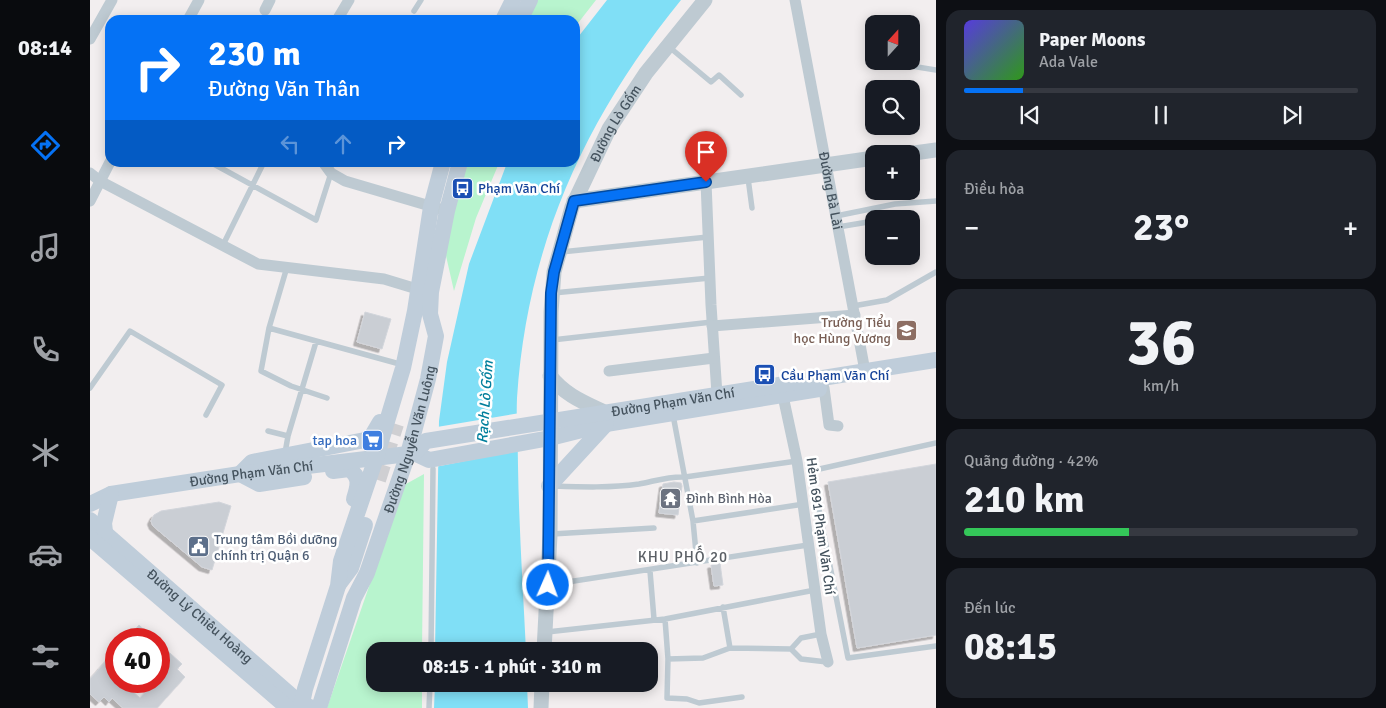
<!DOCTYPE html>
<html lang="vi">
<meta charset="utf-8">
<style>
body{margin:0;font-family:Signika,sans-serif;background:#20242c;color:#f1f3f6;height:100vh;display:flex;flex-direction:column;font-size:19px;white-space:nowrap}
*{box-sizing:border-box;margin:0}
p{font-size:16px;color:#9ea1a6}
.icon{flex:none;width:28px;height:28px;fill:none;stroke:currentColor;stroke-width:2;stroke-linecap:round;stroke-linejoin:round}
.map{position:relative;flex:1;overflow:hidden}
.panel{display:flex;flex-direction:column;gap:10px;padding:10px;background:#0d0f14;width:450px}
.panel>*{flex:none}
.top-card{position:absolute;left:15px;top:15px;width:475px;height:152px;border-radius:15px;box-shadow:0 2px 12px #0003;background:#0572f5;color:#fff;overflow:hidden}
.needle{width:32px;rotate:21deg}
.tools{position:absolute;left:775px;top:15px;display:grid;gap:10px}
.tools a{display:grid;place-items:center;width:55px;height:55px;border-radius:10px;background:#171b24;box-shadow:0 2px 12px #0003;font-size:25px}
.speed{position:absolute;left:15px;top:628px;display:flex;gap:10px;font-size:25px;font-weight:700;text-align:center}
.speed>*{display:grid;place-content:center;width:65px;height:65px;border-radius:50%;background:#171b24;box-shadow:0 2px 12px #0003;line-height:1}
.speed .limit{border:8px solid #d22;background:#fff;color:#111}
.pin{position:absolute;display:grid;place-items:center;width:42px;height:42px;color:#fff;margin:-51px -21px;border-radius:50% 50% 50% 0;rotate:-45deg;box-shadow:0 0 5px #0007}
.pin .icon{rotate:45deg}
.me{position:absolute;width:55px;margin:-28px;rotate:2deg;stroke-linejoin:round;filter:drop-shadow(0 0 4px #0008)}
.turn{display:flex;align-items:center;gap:18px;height:105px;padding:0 20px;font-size:22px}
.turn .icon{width:65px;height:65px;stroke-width:2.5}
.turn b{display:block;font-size:35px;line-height:42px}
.lanes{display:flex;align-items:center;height:48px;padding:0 20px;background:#0003;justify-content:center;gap:25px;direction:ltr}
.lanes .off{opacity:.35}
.big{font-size:38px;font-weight:700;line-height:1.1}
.panel .card{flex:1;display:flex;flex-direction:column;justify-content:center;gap:8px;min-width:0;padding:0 18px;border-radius:15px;background:#20242c}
.panel .dial{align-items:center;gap:0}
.dial b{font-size:65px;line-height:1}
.song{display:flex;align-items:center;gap:15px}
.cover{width:60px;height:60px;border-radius:8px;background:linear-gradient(135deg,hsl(250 70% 55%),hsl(110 70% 35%))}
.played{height:5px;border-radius:2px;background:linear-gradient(90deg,#0572f5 15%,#363941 15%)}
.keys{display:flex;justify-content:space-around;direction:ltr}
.heat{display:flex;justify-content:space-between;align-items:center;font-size:28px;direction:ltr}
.charge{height:8px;border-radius:4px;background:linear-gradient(90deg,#34c759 42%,#363941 0)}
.trip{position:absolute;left:276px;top:642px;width:292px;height:50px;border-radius:15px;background:#171b24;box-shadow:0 2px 12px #0003;font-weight:700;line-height:50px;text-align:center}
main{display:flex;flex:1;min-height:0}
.tab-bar{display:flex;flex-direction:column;width:90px;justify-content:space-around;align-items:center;background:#090b0e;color:#9ea1a6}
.tab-bar .icon{width:35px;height:35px}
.tab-bar .active{color:#0572f5}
.tab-bar b{font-size:22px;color:#f1f3f6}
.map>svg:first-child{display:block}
.green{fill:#b8f4ce}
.water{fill:#80dff6}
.pier{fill:#f2eeef}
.building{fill:#caced4;stroke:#d2d5db;filter:url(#shadow)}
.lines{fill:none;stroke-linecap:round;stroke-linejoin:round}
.secondary-tunnel{stroke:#cfcfd2;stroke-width:16;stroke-dasharray:16 8;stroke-linecap:butt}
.service{stroke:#becad2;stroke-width:5.5}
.minor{stroke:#becad2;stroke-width:11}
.tertiary{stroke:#becad2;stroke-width:15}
.secondary{stroke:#bfcdda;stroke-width:16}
.route-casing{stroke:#034a9f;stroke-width:12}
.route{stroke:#0572f5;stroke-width:9}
.labels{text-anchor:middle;stroke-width:5;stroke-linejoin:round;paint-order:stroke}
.street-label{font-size:14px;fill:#45535e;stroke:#fff}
.transit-label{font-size:14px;fill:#164399;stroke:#fff;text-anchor:start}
.education-label{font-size:14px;fill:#785e54;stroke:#fff;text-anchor:end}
.shop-label{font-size:14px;fill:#366cbe;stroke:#fff;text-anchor:end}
.worship-label{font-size:14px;fill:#5b616d;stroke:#fff;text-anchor:start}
.service-label{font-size:14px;fill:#4e5e75;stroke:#fff;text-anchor:start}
.water-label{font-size:15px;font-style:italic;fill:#03809d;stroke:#fff}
.neighbourhood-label{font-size:15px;letter-spacing:1px;fill:#5a5f65;stroke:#fff}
</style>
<main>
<nav class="tab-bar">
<b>08:14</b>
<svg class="icon active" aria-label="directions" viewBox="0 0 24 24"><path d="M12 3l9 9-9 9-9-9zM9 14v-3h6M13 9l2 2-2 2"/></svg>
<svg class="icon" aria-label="music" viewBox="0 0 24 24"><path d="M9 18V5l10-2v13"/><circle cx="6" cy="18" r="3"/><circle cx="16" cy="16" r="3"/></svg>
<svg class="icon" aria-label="phone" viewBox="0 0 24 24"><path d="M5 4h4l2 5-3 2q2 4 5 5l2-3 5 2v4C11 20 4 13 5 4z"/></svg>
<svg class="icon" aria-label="climate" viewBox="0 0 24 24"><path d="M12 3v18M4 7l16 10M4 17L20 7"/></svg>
<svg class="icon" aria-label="car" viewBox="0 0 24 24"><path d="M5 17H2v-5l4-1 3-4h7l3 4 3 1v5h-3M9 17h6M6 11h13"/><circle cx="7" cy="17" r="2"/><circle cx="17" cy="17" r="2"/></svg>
<svg class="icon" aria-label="filters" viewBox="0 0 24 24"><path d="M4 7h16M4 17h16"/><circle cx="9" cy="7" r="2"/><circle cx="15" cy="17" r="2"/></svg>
</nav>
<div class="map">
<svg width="846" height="708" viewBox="0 0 846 708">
<defs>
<filter id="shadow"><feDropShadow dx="-3.5" dy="3.5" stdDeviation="0" flood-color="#0004"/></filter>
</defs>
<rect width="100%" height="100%" fill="#f2eeef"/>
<!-- green -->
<path class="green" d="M447,0H506L485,27V20H438Z
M377,163H409L386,218L364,291L354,247Z
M334,474L332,651H285V684H332V708H237L310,497L316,484Z"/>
<!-- water -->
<path class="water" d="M517,0H591C495,118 437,245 427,398C426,421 428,444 428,466C429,528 433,590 436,651H345L349,421L357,362L379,264L417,163L485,162V41Z
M345,684H437L438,708H344Z"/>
<!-- pier -->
<path class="pier" d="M430,413V450L345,467L347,427Z"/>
<!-- building -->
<path class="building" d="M275,312L301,319L292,349L267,342Z
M846,464V635L767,648L738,482Z
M584,482L591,483L592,486L588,515L569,513L573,484Z
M129,502L141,506L122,570L112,567L63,526L61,521L64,515L71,511Z
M630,563L633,585L624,586L621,565Z
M49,625L64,639H37Z
M69,643L92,664L87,669L95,677L67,708H33L22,698L19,702L14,697L9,702L0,694V679L26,650V681H31L50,698L66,681H69L74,672L69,668Z"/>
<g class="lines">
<!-- secondary-tunnel -->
<path class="secondary-tunnel" d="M288,480L306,424"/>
<!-- service -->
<path class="service" d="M324,11L331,0
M578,46L621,82L629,75L651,95
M809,64L846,70
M120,162L226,220L241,173
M658,178L662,208
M746,216L805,204L846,201
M799,219L809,217
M748,227L784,221
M133,245L174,162
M471,252L618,237
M463,293L620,278
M763,306L797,300L846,272
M179,328L197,267
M462,340L622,322
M0,388L40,331L132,385L116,415
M237,398L201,386L171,371L179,328L306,363
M583,415L603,521L607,563
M178,431L198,436
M846,443L725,470L723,479L758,658L846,646
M195,453L198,436L226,342
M464,486C492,487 521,488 549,484C565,481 579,476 595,477L707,461
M603,521L714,504
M462,534L564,528
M560,571L564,619
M458,585L718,545
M633,607L640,648
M575,619L578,659L613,658L640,648L701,649L711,638L731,634
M457,632L575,619L725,590
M701,649L711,659L737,662
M341,651L343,469
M578,659L577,698L597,699L609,703L652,697
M339,708L340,684"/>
<!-- minor -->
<g class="minor">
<path id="s1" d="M705,0L775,371"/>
<path d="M175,10L180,0"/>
<path d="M98,20L109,0"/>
<path d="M247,20L259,0"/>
<path d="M0,39L22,0"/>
<path d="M233,162L241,173L255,181L357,211"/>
<path d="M0,173L10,181L168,264L294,279L327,289"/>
<path d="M616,182L621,305L627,394"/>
<path d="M0,201L20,162"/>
<path d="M622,326L765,315"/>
<path d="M519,371L624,358"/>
<path d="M734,388L739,425L748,426"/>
<path d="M693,396L707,461L731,634L738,662"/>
</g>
<!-- tertiary -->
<g class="tertiary">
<path d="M817,154L846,150"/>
<path d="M484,201L784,158"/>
<path d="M460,376C475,395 493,402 514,412"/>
<path id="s2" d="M454,651L460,535L461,312L464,272L482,207L519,129L556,73L615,0"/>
<path d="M451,708L452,684"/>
</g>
<!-- secondary -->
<g class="secondary">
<path d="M413,20L423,0"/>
<path d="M430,20L440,0"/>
<path d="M324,453L339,460L460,438L516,424L729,389"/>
<path d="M243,471L259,469C271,477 268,486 264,499"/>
<path d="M214,477L169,484L150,474L162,462L280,439L290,422"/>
<path d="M459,486L516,424"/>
<path id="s3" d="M0,504L21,494L150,474L318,454L324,453L336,441L846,360"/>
<path id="s4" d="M0,520L212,705L220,707"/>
<path d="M15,532L14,523L21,494"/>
<path d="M0,538L198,708"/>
<path d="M249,584L261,568L275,525"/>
<path d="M211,708L215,689L248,586L251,561L286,458L313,368L325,311L341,207L353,162"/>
<path id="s5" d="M229,708L264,598L277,573L318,454L338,379L346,336L340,314L341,292L357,211L370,162"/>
</g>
</g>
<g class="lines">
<defs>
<path id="route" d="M458,585L461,293L464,272L484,201L616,182"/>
</defs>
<!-- route casing -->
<use href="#route" class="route-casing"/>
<!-- route -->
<use href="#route" class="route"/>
</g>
<!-- icons -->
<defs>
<symbol id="bus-square" viewBox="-11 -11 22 22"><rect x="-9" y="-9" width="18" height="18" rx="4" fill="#1a4fb4" stroke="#fff"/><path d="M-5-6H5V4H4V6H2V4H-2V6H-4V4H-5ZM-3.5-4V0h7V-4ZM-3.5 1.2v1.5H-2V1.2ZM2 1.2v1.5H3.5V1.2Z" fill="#fff"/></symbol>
<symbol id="school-square" viewBox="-11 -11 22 22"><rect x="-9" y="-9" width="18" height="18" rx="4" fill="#8d6e63" stroke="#fff"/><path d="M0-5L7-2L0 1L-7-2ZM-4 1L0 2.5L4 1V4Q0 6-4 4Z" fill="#fff"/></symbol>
<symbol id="supermarket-square" viewBox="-11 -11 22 22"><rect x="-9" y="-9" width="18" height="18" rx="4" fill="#3f7fe0" stroke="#fff"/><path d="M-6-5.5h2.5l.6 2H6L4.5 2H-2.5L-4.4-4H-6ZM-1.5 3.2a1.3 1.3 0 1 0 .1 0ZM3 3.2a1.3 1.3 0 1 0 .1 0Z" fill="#fff"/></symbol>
<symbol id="temple-square" viewBox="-11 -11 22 22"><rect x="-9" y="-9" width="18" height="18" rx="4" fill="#6b7280" stroke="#fff"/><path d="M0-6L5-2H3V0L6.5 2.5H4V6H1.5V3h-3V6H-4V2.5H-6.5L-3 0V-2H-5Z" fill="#fff"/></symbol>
<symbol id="civic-square" viewBox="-11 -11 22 22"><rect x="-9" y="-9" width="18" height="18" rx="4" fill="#5c6f8a" stroke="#fff"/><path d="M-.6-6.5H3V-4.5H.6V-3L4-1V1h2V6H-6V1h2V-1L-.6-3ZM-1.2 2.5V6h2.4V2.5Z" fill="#fff"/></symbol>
</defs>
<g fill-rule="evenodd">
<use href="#bus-square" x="360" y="176" width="25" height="25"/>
<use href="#school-square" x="804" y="318" width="25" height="25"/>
<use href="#bus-square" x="662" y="362" width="25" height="25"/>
<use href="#supermarket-square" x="270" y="428" width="25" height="25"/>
<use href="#temple-square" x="568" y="486" width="25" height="25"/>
<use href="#civic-square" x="96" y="534" width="25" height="25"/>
</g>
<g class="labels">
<!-- street labels -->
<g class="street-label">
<text dy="5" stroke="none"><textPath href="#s2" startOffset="541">Đường Lò Gốm</textPath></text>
<text dy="5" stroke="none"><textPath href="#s1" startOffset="194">Đường Bà Lài</textPath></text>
<text dy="5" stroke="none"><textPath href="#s3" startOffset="596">Đường Phạm Văn Chí</textPath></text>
<text dy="5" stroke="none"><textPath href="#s5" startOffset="284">Đường Nguyễn Văn Luông</textPath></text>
<text dy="5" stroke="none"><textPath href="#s3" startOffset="165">Đường Phạm Văn Chí</textPath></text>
<text transform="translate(731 526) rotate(82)" y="5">Hẻm 691 Phạm Văn Chí</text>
<text dy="5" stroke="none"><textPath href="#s4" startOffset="146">Đường Lý Chiêu Hoàng</textPath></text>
</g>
<!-- transit labels -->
<g class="transit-label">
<text x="388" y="193">Phạm Văn Chí</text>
<text x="691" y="380">Cầu Phạm Văn Chí</text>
</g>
<!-- education labels -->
<g class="education-label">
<text x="801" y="327">Trường Tiểu<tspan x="801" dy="16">học Hùng Vương</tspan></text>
</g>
<!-- shop labels -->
<g class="shop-label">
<text x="267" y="445">tap hoa</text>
</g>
<!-- worship labels -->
<g class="worship-label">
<text x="596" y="503">Đình Bình Hòa</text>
</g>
<!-- service labels -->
<g class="service-label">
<text x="124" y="544">Trung tâm Bồi dưỡng<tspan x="124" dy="16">chính trị Quận 6</tspan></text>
</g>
<!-- water labels -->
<g class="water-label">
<text transform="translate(395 402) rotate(-86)" y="5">Rạch Lò Gốm</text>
</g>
<!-- neighbourhood labels -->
<g class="neighbourhood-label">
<text x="593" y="562">KHU PHỐ 20</text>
</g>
</g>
</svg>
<div class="tools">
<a><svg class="needle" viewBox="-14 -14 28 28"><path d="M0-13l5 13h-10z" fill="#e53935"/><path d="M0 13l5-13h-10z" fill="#9ea1a6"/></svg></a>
<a><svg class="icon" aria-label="search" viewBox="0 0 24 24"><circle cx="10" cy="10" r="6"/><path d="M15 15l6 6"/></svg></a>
<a>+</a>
<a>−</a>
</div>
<div class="speed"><div class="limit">40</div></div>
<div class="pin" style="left:616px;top:182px;background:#d93025"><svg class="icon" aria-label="arrive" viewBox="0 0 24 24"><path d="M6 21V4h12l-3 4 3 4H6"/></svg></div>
<svg class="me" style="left:458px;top:585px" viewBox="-20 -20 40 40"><circle r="17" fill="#0572f5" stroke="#fff" stroke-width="3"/><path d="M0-11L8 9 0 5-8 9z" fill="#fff"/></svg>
<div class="trip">08:15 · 1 phút · 310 m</div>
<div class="top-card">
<div class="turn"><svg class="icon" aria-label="right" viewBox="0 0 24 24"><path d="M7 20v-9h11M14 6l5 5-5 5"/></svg><div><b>230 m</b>Đường Văn Thân</div></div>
<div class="lanes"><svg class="icon off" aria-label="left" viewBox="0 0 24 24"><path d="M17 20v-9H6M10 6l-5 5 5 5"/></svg><svg class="icon off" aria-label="ahead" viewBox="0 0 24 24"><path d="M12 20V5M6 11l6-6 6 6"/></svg><svg class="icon" aria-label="right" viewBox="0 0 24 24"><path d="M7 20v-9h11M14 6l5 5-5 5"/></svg></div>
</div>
</div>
<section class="panel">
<div class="card">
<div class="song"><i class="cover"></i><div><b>Paper Moons</b><p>Ada Vale</p></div></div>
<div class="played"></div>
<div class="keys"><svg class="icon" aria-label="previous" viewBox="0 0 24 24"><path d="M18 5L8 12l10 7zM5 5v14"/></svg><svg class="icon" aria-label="pause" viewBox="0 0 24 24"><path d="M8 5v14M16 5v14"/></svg><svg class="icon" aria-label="next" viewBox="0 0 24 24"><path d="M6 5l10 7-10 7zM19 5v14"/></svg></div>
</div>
<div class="card"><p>Điều hòa</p>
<div class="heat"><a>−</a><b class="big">23°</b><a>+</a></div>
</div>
<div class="card dial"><b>36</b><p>km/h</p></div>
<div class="card"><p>Quãng đường · 42%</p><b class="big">210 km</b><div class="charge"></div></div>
<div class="card"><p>Đến lúc</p><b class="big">08:15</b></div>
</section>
</main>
